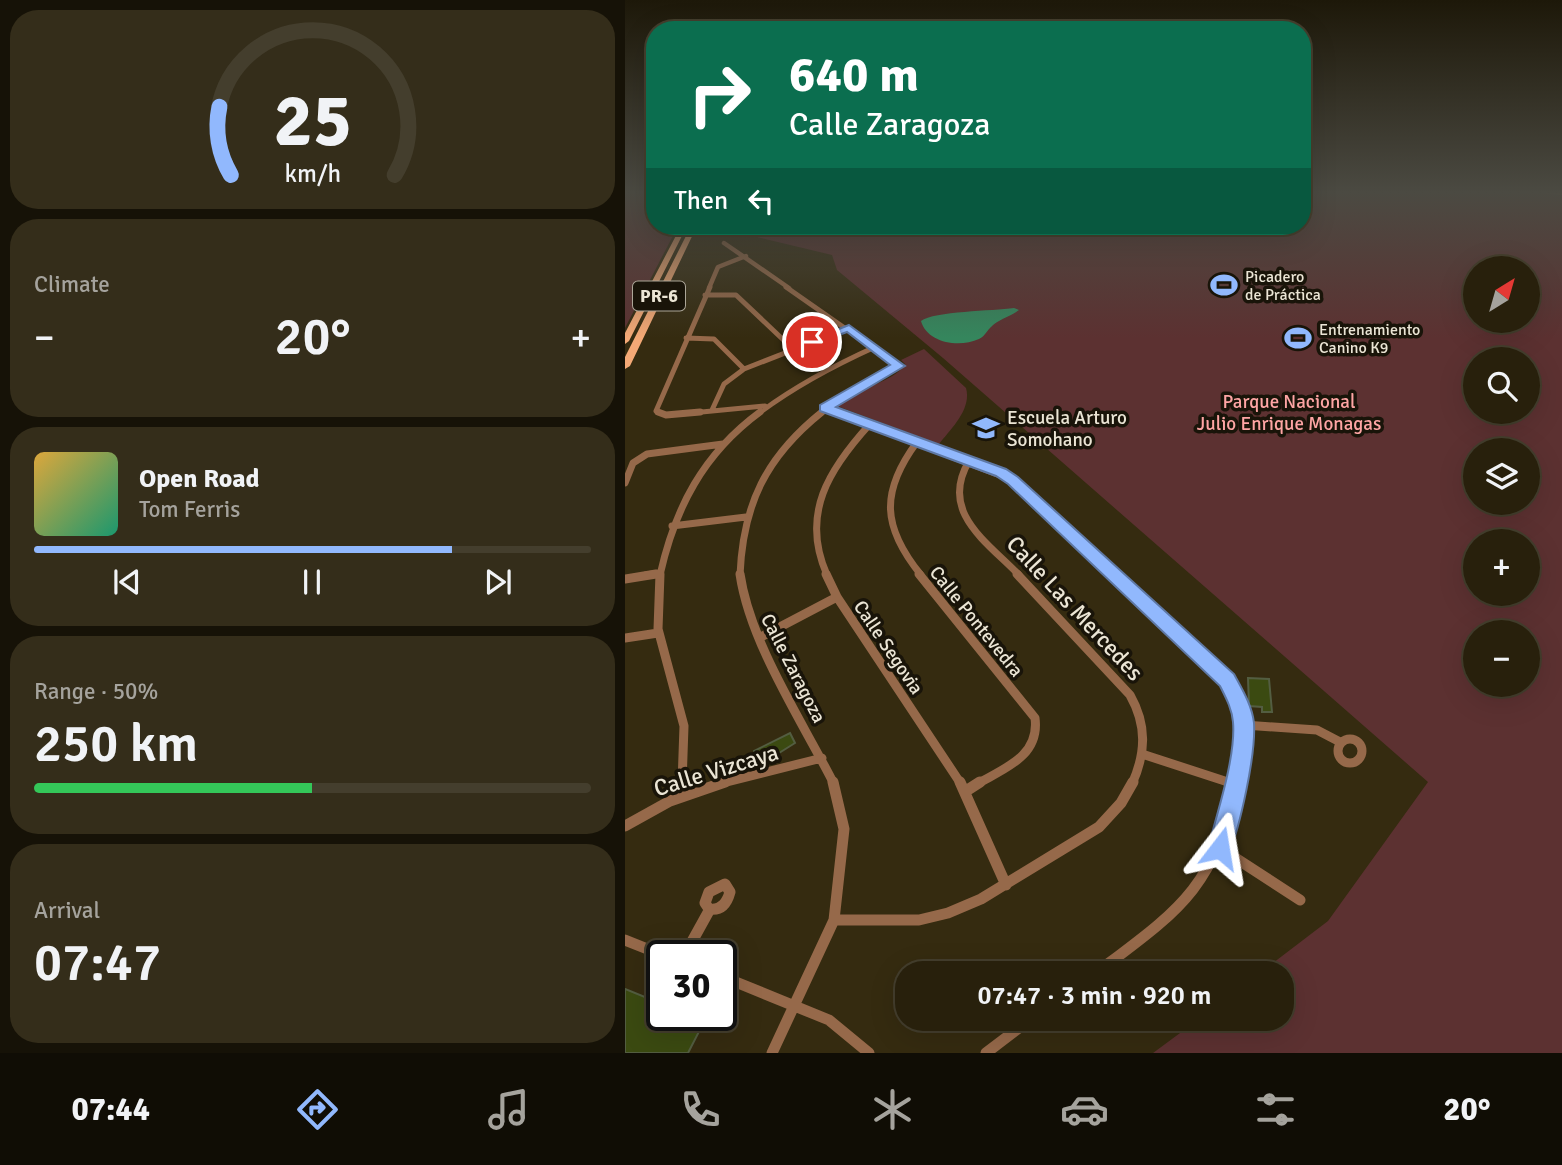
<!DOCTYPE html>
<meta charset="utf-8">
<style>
body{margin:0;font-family:Signika,sans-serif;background:#342d1a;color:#f1f3f6;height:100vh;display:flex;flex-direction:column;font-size:26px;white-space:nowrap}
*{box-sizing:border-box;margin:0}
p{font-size:23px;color:#a5a39d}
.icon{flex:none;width:38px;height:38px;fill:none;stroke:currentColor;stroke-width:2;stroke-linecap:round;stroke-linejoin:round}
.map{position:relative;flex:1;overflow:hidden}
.details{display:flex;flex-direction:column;gap:10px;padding:10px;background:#161207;width:625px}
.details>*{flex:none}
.banner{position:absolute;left:21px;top:21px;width:665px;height:214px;border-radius:28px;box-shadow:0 7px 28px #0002,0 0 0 2px #443e2d;background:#0b6e4f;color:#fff;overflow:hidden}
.needle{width:46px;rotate:37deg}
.tools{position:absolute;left:838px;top:256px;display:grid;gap:14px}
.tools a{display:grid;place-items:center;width:77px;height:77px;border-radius:50%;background:#28200c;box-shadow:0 7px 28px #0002,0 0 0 2px #443e2d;font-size:35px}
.speed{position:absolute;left:21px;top:940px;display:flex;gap:14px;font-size:35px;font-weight:700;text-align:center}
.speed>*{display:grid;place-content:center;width:91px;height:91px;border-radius:50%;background:#28200c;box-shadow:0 7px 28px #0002,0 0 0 2px #443e2d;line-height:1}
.speed .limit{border:4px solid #111;border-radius:10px;background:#fff;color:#111}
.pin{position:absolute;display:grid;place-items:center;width:60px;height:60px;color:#fff;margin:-30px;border:4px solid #fff;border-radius:50%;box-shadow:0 2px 7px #0007}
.me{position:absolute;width:77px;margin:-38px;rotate:14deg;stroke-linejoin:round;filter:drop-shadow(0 0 5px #0008)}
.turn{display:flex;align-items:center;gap:24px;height:147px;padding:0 28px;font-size:32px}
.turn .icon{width:91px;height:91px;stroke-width:2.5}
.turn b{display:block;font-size:49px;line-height:60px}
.then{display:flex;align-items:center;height:66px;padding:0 28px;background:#0003;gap:14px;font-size:26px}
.big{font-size:52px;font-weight:600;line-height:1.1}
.details .widget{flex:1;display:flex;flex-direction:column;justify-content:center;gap:10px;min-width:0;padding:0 24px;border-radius:28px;background:#342d1a}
.details .dial{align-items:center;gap:0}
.dial svg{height:182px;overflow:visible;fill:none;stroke:#443e2d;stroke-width:7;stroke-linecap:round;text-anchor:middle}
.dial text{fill:#f1f3f6;stroke:none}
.song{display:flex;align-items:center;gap:21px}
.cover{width:84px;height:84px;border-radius:10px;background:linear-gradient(135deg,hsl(40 70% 55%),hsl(160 70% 35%))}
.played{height:7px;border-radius:4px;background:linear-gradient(90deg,#91b8fd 75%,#443e2d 75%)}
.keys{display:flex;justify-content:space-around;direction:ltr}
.heat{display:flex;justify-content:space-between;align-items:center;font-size:38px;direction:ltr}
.charge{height:10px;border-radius:5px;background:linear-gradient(90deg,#34c759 50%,#443e2d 0)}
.trip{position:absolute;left:270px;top:961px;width:399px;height:70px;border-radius:28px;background:#28200c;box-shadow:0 7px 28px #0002,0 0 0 2px #443e2d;font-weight:600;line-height:70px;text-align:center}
.dock{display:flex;height:112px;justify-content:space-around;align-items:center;background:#100d05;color:#a5a39d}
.dock .icon{width:49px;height:49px}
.dock .selected{color:#91b8fd}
.dock b{font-size:32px;color:#f1f3f6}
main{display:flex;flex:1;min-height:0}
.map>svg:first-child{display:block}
.green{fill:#5c3131;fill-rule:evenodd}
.water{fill:#35865d}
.building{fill:#3b4a11;stroke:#535d41;stroke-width:2}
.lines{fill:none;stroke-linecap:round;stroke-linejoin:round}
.street-far4{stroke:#96694a;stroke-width:4.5}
.street-far3{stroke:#96694a;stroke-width:5}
.street-far2{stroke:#96694a;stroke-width:7}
.street-far1{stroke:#96694a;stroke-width:9}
.street{stroke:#96694a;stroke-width:11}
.secondary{fill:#d28a57;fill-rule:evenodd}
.primary{fill:#f4a976;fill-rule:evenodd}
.route{fill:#91b8fd;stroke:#5e78a4;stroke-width:2}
.labels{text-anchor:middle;stroke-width:7;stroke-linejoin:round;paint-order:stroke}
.far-poi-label{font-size:16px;fill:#ebe5d5;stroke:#191409;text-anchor:start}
.shield{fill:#191409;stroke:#aca698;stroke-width:2}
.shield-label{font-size:18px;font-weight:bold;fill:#ebe5d5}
.park-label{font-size:19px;fill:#fea5a4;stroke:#191409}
.poi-label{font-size:19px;fill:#ebe5d5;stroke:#191409;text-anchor:start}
.street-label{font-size:19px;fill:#ebe5d5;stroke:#191409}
.near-street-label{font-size:23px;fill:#ebe5d5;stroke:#191409}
</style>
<main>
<section class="details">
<div class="widget dial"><svg viewBox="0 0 100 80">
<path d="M14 69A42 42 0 1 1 86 69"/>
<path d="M14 69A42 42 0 0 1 9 39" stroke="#91b8fd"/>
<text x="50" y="56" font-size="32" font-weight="700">25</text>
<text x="50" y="72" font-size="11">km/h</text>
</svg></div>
<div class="widget"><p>Climate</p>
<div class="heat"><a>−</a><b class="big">20°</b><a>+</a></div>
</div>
<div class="widget">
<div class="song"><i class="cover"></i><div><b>Open Road</b><p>Tom Ferris</p></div></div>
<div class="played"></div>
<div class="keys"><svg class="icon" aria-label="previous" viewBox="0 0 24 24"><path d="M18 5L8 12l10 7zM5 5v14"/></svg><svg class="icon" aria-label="pause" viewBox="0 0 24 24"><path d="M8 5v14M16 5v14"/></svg><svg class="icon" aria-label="next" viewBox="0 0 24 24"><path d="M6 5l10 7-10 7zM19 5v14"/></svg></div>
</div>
<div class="widget"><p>Range · 50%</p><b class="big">250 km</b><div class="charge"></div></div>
<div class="widget"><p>Arrival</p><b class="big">07:47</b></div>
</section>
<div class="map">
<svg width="938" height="1053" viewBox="0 0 938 1053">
<rect width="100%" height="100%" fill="#352b10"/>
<!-- green -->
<path class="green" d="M0,191H30V226H53L0,328Z
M677,191H907L937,195V1053H528L574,1019L656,1018V973H635L703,921L803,782L318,358L212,270L207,255L132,237L133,233L116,226H677ZM850,268H903V320H850ZM850,359H903V411H850ZM850,450H903V502H850ZM850,541H903V593H850ZM850,632H903V684H850Z
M299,349L341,388C347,409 326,429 314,444L212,406C227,389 271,382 280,364L276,360Z"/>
<!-- water -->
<path class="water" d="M389,308L394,310C385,317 373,319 365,328C361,332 359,337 354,339C334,348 302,343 296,321C309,311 368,311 389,308Z"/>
<!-- building -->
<path class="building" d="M623,678L644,679L647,712H637V707L624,706Z
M165,733L170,743L138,763L137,759L131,760L129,751Z
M0,989L37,1004V1015L81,1018L63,1053H0Z"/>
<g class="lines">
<!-- street-far4 -->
<path class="street-far4" d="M99,243L164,288
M84,288L93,267L121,256"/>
<!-- street-far3 -->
<path class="street-far3" d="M161,287L274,366L212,400L195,414
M80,295H111L168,349
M61,338L89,339L119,369
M200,408L215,414
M87,410L99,384L119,369L224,328
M38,414L31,411L85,287
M56,414L140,406
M133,414C170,386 208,366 250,347"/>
<!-- street-far2 -->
<path class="street-far2" d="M33,412L41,415L75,412
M211,412L388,480L490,575
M292,442C255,492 257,527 296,575
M344,461C314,512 361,541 394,575
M0,483L8,463L22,454L98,444
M47,526L121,517
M21,575L34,573
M35,575C50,508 78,454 135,412
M115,575C118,504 141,457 197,412
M202,575C175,514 204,469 245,424"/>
<!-- street-far1 -->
<path class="street-far1" d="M35,574L33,629L59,726L57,784
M115,574C125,643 177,721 209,784
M201,574L212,597L336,784
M294,574L410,718C415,756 380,768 352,784
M392,574L505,695C522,725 521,753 507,784
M488,574C525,607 616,676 619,726C620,744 614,766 611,784
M0,579L31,574
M0,638L33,633
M134,638L212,597
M619,725L692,730L715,742
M713 751a12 12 0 1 1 24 0a12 12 0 1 1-24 0Z
M517,754L609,784
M94,784L197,758"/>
<!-- street -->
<path class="street" d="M335,782L381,885
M603,782L611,785
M341,791L355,782
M56,796L57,782
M0,826L45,801L100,782
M595,848L675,900
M100,884L105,892C102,903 96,911 84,909L80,903L84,892Z
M209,920H294L323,913L356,899L474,827L496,803L508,782
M0,940L40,956
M59,956L85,909
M471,973C553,911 590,889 611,782
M96,976L204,1020L244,1053
M147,1053L209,920L219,829L208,782
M361,1053L407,1018"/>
<!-- secondary -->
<path class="secondary" d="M913,191H938V195L916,193Z"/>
<!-- primary -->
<path class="primary" d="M56,226H62L4,341L0,344V333Z
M66,226H72L5,366L0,369V357Z"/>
</g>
<!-- sky -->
<linearGradient id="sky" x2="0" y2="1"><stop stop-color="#1d1809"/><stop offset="0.57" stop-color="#4b4a42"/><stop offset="1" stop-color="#4b4a42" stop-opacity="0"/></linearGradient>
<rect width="938" height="338" fill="url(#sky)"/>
<!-- route -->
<path class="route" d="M224,325L280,366L211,407L381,469L393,477L609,674C617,689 627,705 629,723C631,755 615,827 603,856L595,859L587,856L583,848C592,813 611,757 608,722C607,709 601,698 595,686L383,484L371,476L195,411V405L265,365L222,332L187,345L181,342Z"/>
<!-- icons -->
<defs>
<symbol id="stadium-bare" viewBox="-9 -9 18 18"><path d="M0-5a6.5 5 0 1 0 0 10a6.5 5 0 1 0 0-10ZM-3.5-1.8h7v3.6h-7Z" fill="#91b8fd" stroke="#191409" stroke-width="2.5" paint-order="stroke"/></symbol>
<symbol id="school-bare" viewBox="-9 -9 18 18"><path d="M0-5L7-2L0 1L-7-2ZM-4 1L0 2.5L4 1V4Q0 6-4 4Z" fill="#91b8fd" stroke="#191409" stroke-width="2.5" paint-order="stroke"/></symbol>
</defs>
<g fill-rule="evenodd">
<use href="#stadium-bare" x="580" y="266" width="38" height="38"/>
<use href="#stadium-bare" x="654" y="319" width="38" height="38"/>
<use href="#school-bare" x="342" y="409" width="38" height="38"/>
</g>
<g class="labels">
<!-- far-poi labels -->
<g class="far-poi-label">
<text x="620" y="282">Picadero<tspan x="620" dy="18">de Práctica</tspan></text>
<text x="694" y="335">Entrenamiento<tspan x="694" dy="18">Canino K9</tspan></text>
</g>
<!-- shield labels -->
<rect class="shield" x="8" y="281.5" width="52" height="29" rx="5"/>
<g class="shield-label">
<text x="34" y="302">PR-6</text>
</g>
<!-- park labels -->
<g class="park-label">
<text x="664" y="408">Parque Nacional<tspan x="664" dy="22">Julio Enrique Monagas</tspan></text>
</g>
<!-- poi labels -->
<g class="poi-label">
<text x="382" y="424">Escuela Arturo<tspan x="382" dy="22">Somohano</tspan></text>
</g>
<!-- street labels -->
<g class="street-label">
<text transform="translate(352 621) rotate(51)" y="7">Calle Pontevedra</text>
<text transform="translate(264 647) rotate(56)" y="7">Calle Segovia</text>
<text transform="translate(169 668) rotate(63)" y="7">Calle Zaragoza</text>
</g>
<!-- near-street labels -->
<g class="near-street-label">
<text transform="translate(450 608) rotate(47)" y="8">Calle Las Mercedes</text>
<text transform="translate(91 770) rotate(-17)" y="8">Calle Vizcaya</text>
</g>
</g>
</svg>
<div class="tools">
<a><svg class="needle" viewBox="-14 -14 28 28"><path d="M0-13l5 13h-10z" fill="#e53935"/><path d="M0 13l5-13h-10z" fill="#a5a39d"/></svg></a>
<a><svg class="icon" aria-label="search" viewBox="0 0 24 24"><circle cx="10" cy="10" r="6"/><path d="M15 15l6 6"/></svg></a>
<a><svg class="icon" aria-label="layers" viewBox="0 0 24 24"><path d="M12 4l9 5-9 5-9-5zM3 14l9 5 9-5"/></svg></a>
<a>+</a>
<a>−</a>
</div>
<div class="speed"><div class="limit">30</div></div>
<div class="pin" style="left:187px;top:342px;background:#d93025"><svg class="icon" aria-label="arrive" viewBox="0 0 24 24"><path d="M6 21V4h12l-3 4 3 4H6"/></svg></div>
<svg class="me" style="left:595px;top:848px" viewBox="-20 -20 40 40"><path d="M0-17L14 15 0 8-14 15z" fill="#91b8fd" stroke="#fff" stroke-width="4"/></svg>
<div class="trip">07:47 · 3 min · 920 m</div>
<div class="banner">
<div class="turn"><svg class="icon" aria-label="right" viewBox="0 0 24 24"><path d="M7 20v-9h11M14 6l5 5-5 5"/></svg><div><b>640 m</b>Calle Zaragoza</div></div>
<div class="then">Then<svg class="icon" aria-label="left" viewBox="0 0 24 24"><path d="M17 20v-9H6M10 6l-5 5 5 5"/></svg></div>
</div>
</div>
</main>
<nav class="dock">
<b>07:44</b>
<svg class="icon selected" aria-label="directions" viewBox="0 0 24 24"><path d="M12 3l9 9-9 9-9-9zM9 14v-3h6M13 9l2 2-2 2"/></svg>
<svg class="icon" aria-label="music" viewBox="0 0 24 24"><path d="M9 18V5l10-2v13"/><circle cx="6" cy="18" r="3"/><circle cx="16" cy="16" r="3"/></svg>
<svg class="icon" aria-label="phone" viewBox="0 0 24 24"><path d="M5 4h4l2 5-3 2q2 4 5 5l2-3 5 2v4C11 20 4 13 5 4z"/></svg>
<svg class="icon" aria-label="climate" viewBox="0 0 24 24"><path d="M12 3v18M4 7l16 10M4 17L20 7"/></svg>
<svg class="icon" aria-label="car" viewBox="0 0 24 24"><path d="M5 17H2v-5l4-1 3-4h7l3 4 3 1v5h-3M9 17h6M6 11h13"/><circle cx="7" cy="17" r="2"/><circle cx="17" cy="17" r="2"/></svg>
<svg class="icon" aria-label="filters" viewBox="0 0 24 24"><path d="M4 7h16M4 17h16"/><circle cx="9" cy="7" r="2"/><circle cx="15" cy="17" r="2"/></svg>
<b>20°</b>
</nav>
